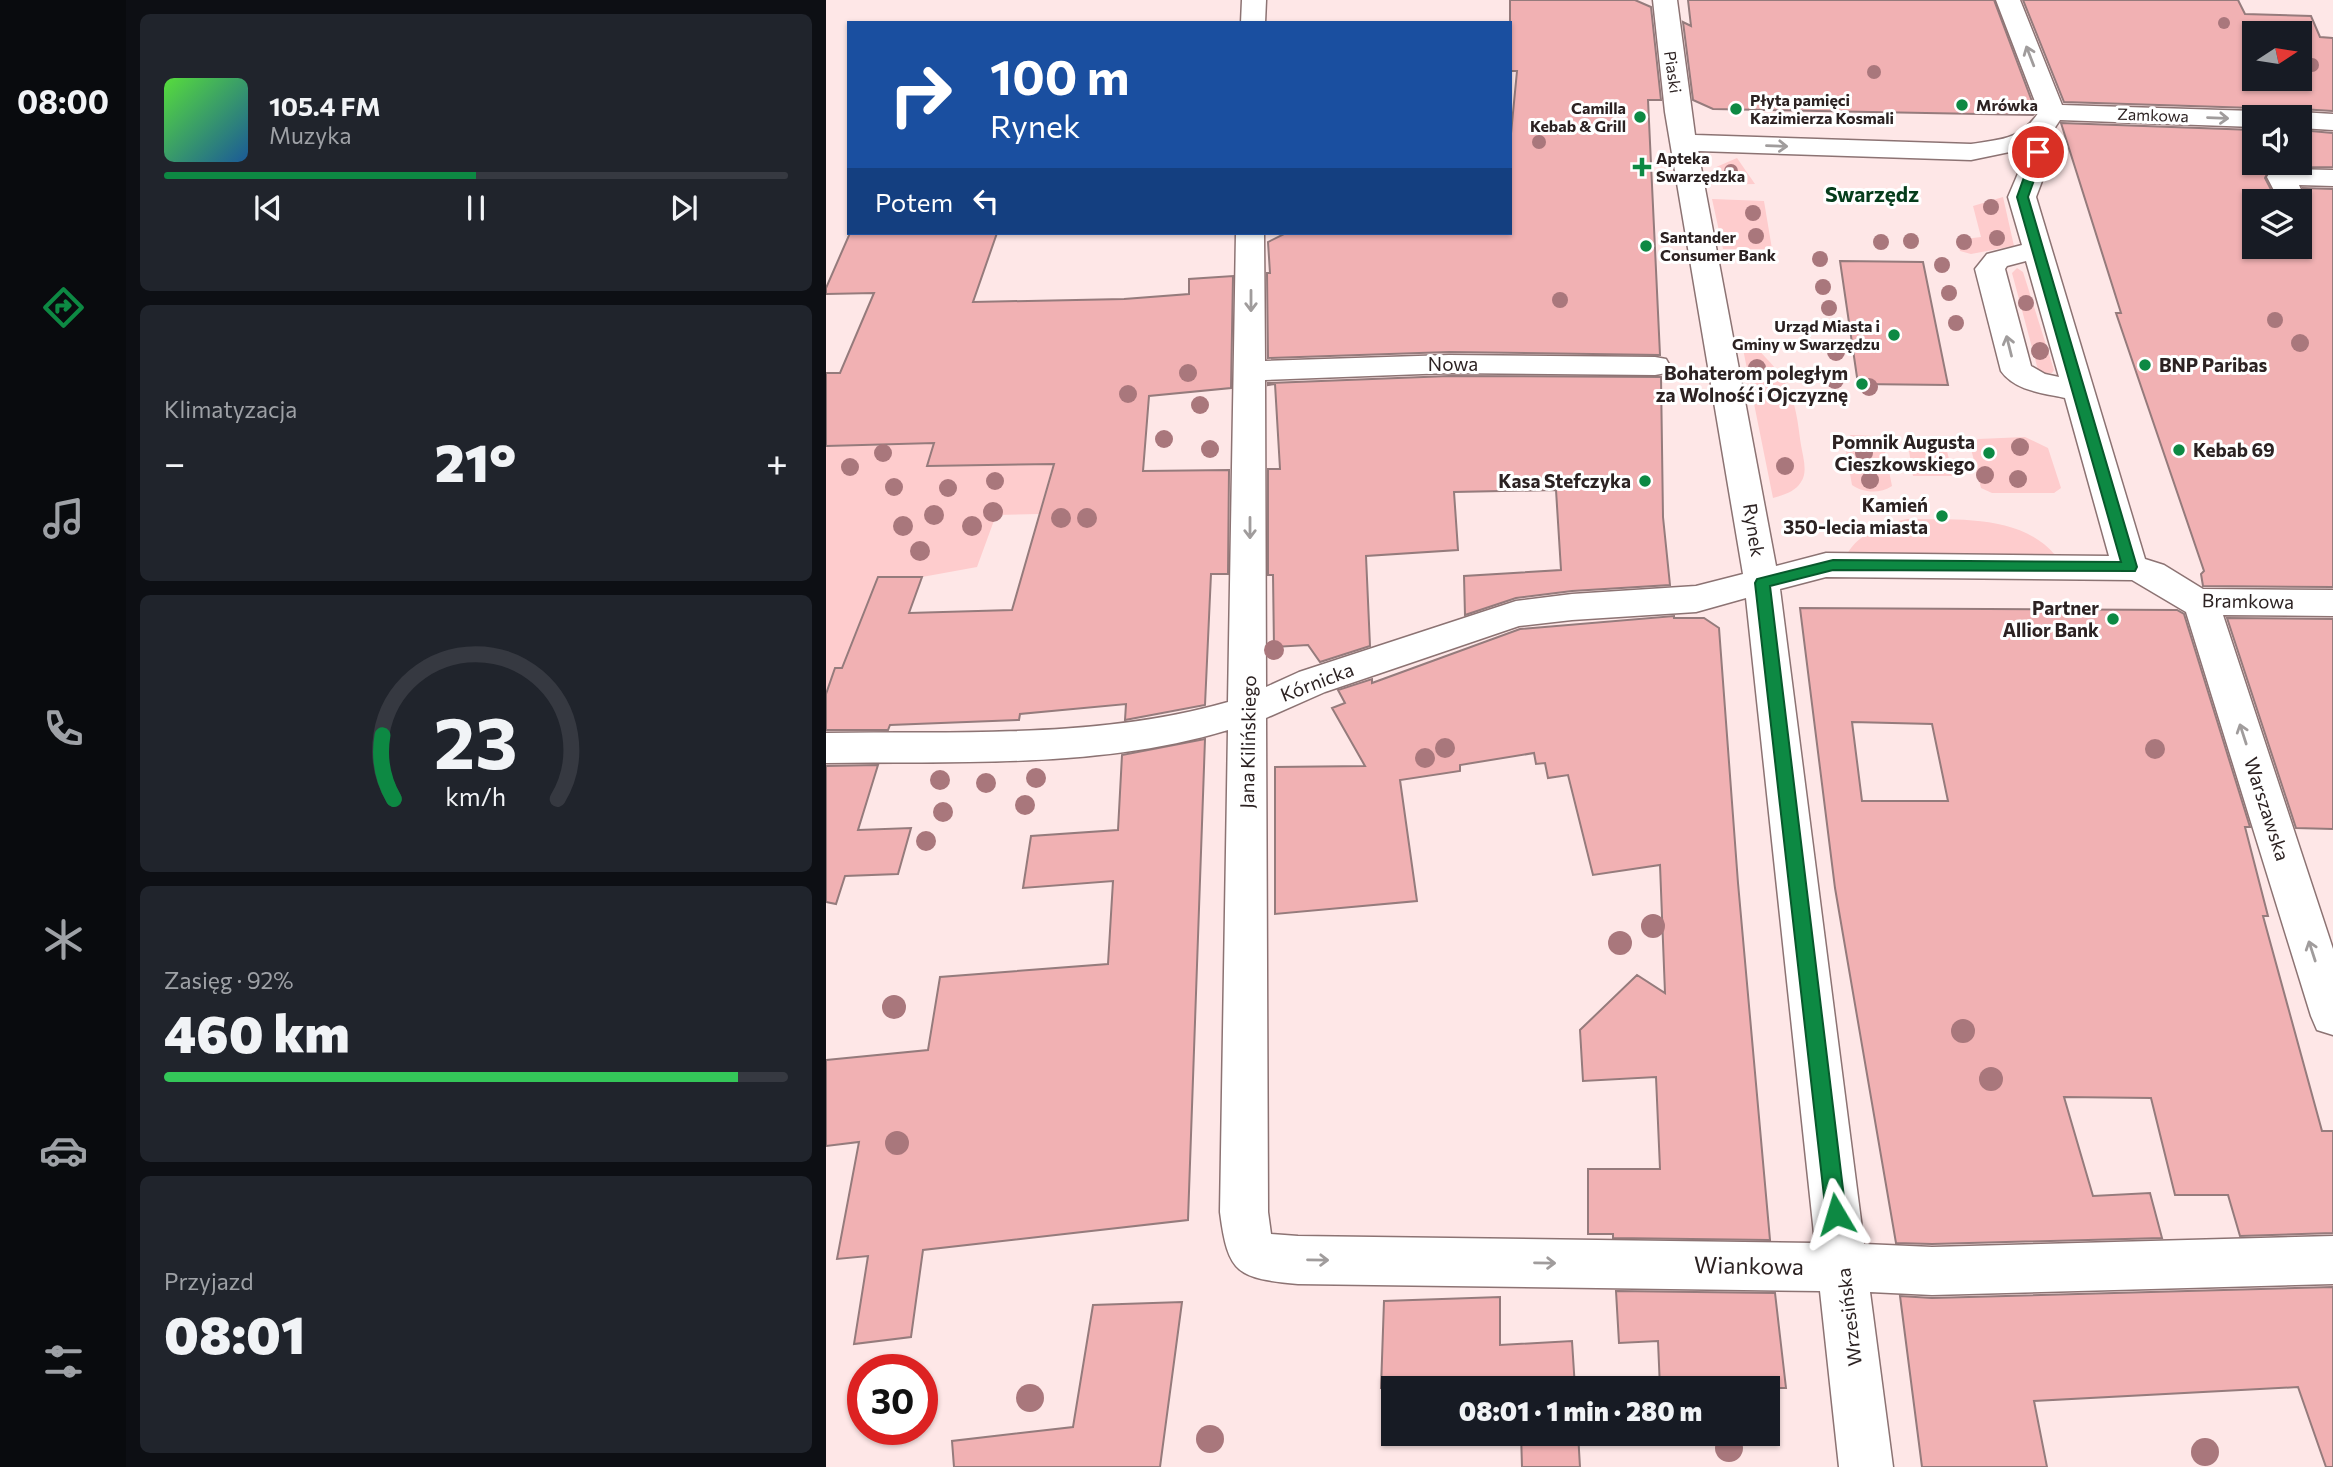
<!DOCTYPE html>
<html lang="pl">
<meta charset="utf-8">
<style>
body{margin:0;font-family:Commissioner,sans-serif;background:#20242c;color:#f1f3f6;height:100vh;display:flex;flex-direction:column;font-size:26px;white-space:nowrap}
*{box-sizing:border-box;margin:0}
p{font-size:23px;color:#9ea1a6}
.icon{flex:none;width:38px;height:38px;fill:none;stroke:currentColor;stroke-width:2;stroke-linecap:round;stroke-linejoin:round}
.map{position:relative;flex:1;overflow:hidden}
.panel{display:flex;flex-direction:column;gap:14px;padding:14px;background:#0d0f14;width:700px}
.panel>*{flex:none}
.banner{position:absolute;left:21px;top:21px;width:665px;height:214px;border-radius:0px;box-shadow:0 2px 5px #0004;background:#1a4fa0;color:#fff;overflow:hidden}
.needle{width:46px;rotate:78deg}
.controls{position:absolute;left:1416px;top:21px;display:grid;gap:14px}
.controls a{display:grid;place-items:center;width:70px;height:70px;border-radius:0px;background:#171b24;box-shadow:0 2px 5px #0004;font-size:35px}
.speed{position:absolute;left:21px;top:1354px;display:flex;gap:14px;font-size:35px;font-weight:700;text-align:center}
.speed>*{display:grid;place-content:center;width:91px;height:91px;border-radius:50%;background:#171b24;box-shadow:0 2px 5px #0004;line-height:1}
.speed .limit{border:10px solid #d22;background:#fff;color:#111}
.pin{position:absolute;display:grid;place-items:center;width:60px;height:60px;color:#fff;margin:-30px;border:4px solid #fff;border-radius:50%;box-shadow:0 2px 7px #0007}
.me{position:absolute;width:77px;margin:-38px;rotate:353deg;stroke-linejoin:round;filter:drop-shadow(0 0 5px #0008)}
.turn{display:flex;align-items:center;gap:24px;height:147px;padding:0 28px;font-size:32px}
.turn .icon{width:91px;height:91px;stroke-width:2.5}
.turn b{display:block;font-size:49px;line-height:60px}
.then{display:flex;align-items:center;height:66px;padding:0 28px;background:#0003;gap:14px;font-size:26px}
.big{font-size:52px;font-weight:800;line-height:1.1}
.panel .widget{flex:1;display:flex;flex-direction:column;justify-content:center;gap:10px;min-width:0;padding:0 24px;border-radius:10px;background:#20242c}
.panel .dial{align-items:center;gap:0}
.dial svg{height:182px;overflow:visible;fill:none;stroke:#363941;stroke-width:7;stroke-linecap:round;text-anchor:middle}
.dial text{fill:#f1f3f6;stroke:none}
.song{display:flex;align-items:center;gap:21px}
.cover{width:84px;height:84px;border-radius:10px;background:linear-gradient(135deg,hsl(110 70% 55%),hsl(210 70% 35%))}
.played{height:7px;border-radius:4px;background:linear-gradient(90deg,#0d8943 50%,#363941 50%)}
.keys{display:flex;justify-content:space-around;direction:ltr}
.heat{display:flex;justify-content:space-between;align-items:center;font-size:38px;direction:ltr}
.charge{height:10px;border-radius:5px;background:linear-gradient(90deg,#34c759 92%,#363941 0)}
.trip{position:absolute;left:555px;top:1376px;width:399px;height:70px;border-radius:0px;background:#171b24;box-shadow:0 2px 5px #0004;font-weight:800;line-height:70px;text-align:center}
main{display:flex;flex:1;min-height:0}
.tabs{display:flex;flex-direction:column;width:126px;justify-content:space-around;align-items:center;background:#090b0e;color:#9ea1a6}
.tabs .icon{width:49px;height:49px}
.tabs .active{color:#0d8943}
.tabs b{font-size:32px;color:#f1f3f6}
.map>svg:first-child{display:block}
.green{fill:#fecccd}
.building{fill:#f1b1b3;stroke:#957b7c;stroke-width:2;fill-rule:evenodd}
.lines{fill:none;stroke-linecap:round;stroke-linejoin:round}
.minor-casing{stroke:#8c7373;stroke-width:3}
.minor{fill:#fff;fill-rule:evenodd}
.tree{fill:#a9777c}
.oneway{stroke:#a09c9c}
.route{fill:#0d8943;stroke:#08592c;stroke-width:2}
.poi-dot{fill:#0d8943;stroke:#fff;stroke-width:2.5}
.labels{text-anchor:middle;stroke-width:6;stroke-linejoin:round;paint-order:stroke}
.far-street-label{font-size:16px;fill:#2c2222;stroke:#fff}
.far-poi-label{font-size:16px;font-weight:bold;fill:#2c2222;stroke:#fff;text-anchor:start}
.street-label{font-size:19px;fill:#2c2222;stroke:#fff}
.poi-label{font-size:19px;font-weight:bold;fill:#2c2222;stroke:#fff;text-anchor:end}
.far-district-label{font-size:21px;font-weight:bold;fill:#063d1c;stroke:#fff}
.near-street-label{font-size:23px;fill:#2c2222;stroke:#fff}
</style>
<main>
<nav class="tabs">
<b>08:00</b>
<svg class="icon active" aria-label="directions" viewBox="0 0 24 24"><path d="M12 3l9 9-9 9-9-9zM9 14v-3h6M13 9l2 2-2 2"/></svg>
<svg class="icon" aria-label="music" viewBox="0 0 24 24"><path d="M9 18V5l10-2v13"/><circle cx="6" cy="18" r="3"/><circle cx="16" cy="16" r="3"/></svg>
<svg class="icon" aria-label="phone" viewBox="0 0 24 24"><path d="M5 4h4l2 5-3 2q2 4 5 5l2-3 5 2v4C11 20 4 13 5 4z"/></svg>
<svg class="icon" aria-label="climate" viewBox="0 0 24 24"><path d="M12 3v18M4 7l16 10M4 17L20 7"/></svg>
<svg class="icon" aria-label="car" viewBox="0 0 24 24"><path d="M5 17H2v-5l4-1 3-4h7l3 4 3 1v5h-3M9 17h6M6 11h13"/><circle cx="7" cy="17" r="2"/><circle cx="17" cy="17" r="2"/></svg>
<svg class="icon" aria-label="filters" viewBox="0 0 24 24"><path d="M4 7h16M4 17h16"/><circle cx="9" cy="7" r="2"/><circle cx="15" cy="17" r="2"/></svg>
</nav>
<section class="panel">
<div class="widget">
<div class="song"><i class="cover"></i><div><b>105.4 FM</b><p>Muzyka</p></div></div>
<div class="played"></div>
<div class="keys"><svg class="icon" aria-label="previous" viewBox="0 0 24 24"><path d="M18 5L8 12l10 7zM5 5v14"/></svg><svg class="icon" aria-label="pause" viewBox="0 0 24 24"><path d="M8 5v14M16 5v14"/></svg><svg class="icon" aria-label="next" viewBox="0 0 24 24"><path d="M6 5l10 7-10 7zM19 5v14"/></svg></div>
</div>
<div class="widget"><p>Klimatyzacja</p>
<div class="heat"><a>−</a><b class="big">21°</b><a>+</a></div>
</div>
<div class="widget dial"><svg viewBox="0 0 100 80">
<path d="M14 69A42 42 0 1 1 86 69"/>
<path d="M14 69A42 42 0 0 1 9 41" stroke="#0d8943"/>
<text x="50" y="56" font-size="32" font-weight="700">23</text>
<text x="50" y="72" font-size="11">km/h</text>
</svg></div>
<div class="widget"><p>Zasięg · 92%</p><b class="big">460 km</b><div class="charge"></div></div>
<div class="widget"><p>Przyjazd</p><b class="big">08:01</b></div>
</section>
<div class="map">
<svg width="1507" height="1467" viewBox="0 0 1507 1467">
<rect width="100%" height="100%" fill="#fee7e7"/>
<!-- green -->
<path class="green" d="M911,158L929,184L883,185L888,168Z
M1177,197L1188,246L1145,254L1134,251L1131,240L1155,237L1147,206Z
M886,199L938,201L946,249H897Z
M1191,268L1197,272L1228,370L1226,373H1217L1212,370L1186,273Z
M915,339C925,342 933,350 940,358C968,387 970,407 975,445C977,457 982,472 975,482C969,492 957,495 947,498Z
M1025,435L1050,436L1057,441L1066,486C1054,494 1037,493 1026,485L1018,440Z
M1199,437L1222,448L1235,488L1228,493H1166L1155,488L1144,445L1152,439Z
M108,443L101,466L227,464L213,514L170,515L151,567L96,577L52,578L17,668H9L0,694V446Z
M1083,451H1121L1127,476H1087Z
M1082,519C1130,520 1195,514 1229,555L1021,554C1033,533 1059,523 1082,519Z"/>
<!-- building -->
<path class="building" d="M684,0H809L825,7L835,100H822L834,355L623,352L442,358L441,273H444L442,242L460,233H684V144L691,71H684Z
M862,0H1168L1210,112L1207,115L887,109L867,100L857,22L865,26Z
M1197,0H1412L1419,14L1485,16L1494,37L1507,38V111L1474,109L1461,117H1443L1438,110L1428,108L1238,102ZM1428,33H1474V79H1428Z
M1235,123L1428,130V163H1474V130L1507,133V167L1444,168L1439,178L1451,201H1428V247H1474V202L1479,195L1477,188L1507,189V587L1377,586L1375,574L1378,571L1290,313H1295Z
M24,233H171L147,302L298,299L363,294V279L407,276L405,388L323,396L317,471L403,470L402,574H385L379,705L299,720L300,704L194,714L193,720L64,725L62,730H0V694L9,668H16L52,577H96L83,613L186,610L228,464L101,466L108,443L0,446V373H14L48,293L0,294V288Z
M1014,261L1097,262L1122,385L1032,384Z
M623,376L835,377L837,517L844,585L746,591L690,598L639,615L638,576L735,570L730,490L628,492L632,550L540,556L544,646L494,662L482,645L448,647L447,575H442V469H454L449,384L442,385V383Z
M974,608L1351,610L1358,614L1424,827H1419L1442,916H1437L1496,1131H1507V1233L1414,1236L1402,1195H1349L1325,1098L1238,1097L1267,1196L1324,1193L1336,1238L1106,1244L1070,1243L1009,888ZM1026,722L1106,724L1122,801H1036Z
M848,616V618H878L893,628L912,883L944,1240L787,1238V1234H762V1169H834L830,1077L757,1081L754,1030L811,975L839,993L834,865L767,875L742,775L722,778L719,763L710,764L708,753L634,765V771L574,780L591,901L449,914V767L539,766L506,708L519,703L512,690L546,679V683L694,629Z
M1401,618L1507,619V829L1470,828Z
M379,739L362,1220L97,1250L85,1337L28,1344L42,1256L11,1259L33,1142L0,1146V1060L102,1050L114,977L282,964L287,881L197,888L205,836L292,830L296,755Z
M52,765L32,830L85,828L72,874L19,876L10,904L0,902V766Z
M1507,1287V1467H1500L1472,1387L1208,1401L1221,1467H1096L1074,1296L1106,1298Z
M790,1291L949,1293L960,1388H834L832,1341L793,1343Z
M674,1297V1345L746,1341L749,1388H555L558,1301Z
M356,1302L334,1467H128L126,1441L247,1427L267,1305Z
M695,1433H752L754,1467H696Z"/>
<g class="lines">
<defs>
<path id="minor" d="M416,0H440L439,23H415Z
M827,0H851L869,135L1145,144C1177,139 1194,140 1213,112L1170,0H1194L1236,105L1428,111L1437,113L1440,117H1428V127L1234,120L1224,135L1225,157L1210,197L1319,559L1338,565L1377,589L1507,590V616L1397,615L1507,949V1035L1491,1030L1485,1016L1360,612L1306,580L1000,577L954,589L1038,1244L1106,1247L1507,1236V1284L1106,1295L1044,1292L1067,1467H1013L994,1291L472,1284C412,1278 402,1275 394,1212L402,730C273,769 133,761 0,763V733C134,731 273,739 402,702L410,233H438L439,361L623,355L829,357L840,359L844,366L840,373L829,375L623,373L439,380L440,687L473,672L690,601L746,594L870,586L917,574L839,112ZM1198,149L1199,157L1182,197L1196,245L1161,254L1149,269L1175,371C1189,391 1217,393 1239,398L1283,556L1000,553L950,566L872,151L1145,160ZM1200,261L1233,377L1219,374L1205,366L1179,269L1181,266ZM920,598L989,1243L472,1236L445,1234L442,1212L440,718L499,692L693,626L746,620L870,612Z
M1474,112L1507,114V130L1474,128V117H1463Z
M1455,169L1507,170V186L1473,185L1477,194L1473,200H1453L1441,177L1445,171Z"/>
</defs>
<!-- minor casing -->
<use href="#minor" class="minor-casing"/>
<!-- minor -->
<use href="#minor" class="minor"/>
</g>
<!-- trees -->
<g class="tree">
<circle cx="1398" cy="23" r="6"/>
<circle cx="1486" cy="65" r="7"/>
<circle cx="1048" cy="72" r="7"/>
<circle cx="713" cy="142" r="7"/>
<circle cx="905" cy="171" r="7"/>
<circle cx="1165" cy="207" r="8"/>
<circle cx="927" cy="213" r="8"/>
<circle cx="930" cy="236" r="8"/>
<circle cx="1171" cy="238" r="8"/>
<circle cx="1085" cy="241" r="8"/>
<circle cx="1055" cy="242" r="8"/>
<circle cx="1138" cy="242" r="8"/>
<circle cx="994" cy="259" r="8"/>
<circle cx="1116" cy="265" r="8"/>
<circle cx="997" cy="287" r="8"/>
<circle cx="1123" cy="293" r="8"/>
<circle cx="734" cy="300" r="8"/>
<circle cx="1200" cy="303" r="8"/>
<circle cx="1003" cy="308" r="8"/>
<circle cx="1449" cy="320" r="8"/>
<circle cx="1130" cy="323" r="8"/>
<circle cx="1474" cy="343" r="9"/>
<circle cx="1214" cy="351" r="9"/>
<circle cx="1010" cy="352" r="9"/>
<circle cx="931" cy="368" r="9"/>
<circle cx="362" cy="373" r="9"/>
<circle cx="1009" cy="380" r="9"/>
<circle cx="1043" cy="387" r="9"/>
<circle cx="302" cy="394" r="9"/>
<circle cx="374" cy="405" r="9"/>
<circle cx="338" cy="439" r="9"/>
<circle cx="1194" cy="447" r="9"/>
<circle cx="384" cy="449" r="9"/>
<circle cx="57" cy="453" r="9"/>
<circle cx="1038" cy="453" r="9"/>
<circle cx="959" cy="466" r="9"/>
<circle cx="24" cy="467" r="9"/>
<circle cx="1159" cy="475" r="9"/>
<circle cx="1192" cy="479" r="9"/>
<circle cx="1044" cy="480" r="9"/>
<circle cx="169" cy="481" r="9"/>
<circle cx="68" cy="487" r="9"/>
<circle cx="122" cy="488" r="9"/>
<circle cx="167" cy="512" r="10"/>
<circle cx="108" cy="515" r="10"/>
<circle cx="235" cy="518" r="10"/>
<circle cx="261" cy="518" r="10"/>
<circle cx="77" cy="526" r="10"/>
<circle cx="146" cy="526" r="10"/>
<circle cx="94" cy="551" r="10"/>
<circle cx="448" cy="650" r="10"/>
<circle cx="619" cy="748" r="10"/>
<circle cx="1329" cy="749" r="10"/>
<circle cx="599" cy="758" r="10"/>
<circle cx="210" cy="778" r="10"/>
<circle cx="114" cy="780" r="10"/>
<circle cx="160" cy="783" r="10"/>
<circle cx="199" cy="805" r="10"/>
<circle cx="117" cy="812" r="10"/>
<circle cx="100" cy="841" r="10"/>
<circle cx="827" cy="926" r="12"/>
<circle cx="794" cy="943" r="12"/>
<circle cx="68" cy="1007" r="12"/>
<circle cx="1137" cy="1031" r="12"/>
<circle cx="1165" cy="1079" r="12"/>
<circle cx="71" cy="1143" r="12"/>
<circle cx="204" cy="1398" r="14"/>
<circle cx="384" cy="1439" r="14"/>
<circle cx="903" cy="1448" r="14"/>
<circle cx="1379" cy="1452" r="14"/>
</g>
<!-- one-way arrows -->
<defs><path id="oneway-shaft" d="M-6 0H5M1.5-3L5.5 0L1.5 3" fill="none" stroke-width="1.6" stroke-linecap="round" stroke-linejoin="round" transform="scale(1.75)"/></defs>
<g class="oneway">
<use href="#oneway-shaft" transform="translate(1204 56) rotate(-111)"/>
<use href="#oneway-shaft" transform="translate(1392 118) rotate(2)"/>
<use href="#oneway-shaft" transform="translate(951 146) rotate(2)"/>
<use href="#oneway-shaft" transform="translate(425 301) rotate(90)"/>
<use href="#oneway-shaft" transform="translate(1183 346) rotate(-104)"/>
<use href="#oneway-shaft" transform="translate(424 528) rotate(90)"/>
<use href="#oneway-shaft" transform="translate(1417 734) rotate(-108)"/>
<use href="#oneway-shaft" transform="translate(1486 951) rotate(-108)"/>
<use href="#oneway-shaft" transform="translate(492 1260) rotate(1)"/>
<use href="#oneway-shaft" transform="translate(719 1263) rotate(1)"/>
</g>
<!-- route -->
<path class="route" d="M1212,149L1218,152L1202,197L1311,567L1309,571L1007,570L944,586L1020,1214L1018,1220L1010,1223L1003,1220L1000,1214L929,583L931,579L1007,560L1295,562L1191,197L1207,152Z"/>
<!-- markers -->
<g class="poi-dot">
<circle cx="1136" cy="105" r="7"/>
<circle cx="910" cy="109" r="7"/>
<circle cx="814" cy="117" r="7"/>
<path d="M812.5 156.5h7v7h7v7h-7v7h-7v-7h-7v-7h7z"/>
<circle cx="820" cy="246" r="7"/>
<circle cx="1068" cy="335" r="7"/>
<circle cx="1319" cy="365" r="7"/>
<circle cx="1036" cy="384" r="7"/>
<circle cx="1353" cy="450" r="7"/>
<circle cx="1163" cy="453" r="7"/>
<circle cx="819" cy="481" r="7"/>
<circle cx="1116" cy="516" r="7"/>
<circle cx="1287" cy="619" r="7"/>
</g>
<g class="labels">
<!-- far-street labels -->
<g class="far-street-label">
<text transform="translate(847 72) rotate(82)" y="6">Piaski</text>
<text transform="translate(1327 115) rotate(2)" y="6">Zamkowa</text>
</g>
<!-- far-poi labels -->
<g class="far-poi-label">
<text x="924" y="106">Płyta pamięci<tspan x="924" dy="18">Kazimierza Kosmali</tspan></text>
<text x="1150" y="111">Mrówka</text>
<text x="800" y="114" text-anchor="end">Camilla<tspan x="800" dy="18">Kebab &amp; Grill</tspan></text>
<text x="830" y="164">Apteka<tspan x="830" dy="18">Swarzędzka</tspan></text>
<text x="834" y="243">Santander<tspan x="834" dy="18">Consumer Bank</tspan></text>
<text x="1054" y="332" text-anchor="end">Urząd Miasta i<tspan x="1054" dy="18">Gminy w Swarzędzu</tspan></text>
</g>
<!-- street labels -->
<g class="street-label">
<text x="627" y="371">Nowa</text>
<text transform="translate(928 530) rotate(81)" y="7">Rynek</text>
<text transform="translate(1422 601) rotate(1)" y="7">Bramkowa</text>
<text transform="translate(491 682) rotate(-21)" y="7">Kórnicka</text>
<text transform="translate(422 742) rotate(-89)" y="7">Jana Kilińskiego</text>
<text transform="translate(1441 809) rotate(72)" y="7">Warszawska</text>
<text transform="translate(1023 1317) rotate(-97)" y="7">Wrzesińska</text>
</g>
<!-- poi labels -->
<g class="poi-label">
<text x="1333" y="372" text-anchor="start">BNP Paribas</text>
<text x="1022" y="380">Bohaterom poległym<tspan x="1022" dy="22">za Wolność i Ojczyznę</tspan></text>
<text x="1149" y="449">Pomnik Augusta<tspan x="1149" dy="22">Cieszkowskiego</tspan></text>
<text x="1367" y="457" text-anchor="start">Kebab 69</text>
<text x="805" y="488">Kasa Stefczyka</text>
<text x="1102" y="512">Kamień<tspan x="1102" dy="22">350-lecia miasta</tspan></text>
<text x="1273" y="615">Partner<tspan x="1273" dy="22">Allior Bank</tspan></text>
</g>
<!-- far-district labels -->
<g class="far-district-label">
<text x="1046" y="202">Swarzędz</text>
</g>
<!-- near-street labels -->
<g class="near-street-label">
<text transform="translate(923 1266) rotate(1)" y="8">Wiankowa</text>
</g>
</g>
</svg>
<div class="controls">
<a><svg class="needle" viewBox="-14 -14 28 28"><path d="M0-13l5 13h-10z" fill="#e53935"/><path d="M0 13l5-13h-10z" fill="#9ea1a6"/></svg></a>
<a><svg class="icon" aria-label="sound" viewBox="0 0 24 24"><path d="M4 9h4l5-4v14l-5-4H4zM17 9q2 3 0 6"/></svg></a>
<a><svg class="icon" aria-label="layers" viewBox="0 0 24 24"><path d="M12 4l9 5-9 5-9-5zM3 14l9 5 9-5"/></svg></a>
</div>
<div class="speed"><div class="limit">30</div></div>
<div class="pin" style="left:1212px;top:152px;background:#d93025"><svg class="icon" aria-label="arrive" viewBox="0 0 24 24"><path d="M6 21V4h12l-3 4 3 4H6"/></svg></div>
<svg class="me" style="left:1010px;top:1214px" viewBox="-20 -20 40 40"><path d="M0-17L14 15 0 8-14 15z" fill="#0d8943" stroke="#fff" stroke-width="4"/></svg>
<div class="trip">08:01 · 1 min · 280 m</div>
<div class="banner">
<div class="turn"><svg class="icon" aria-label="right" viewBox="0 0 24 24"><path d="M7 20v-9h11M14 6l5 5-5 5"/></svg><div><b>100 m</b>Rynek</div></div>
<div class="then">Potem<svg class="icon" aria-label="left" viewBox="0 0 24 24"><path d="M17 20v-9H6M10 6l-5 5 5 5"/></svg></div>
</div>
</div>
</main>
